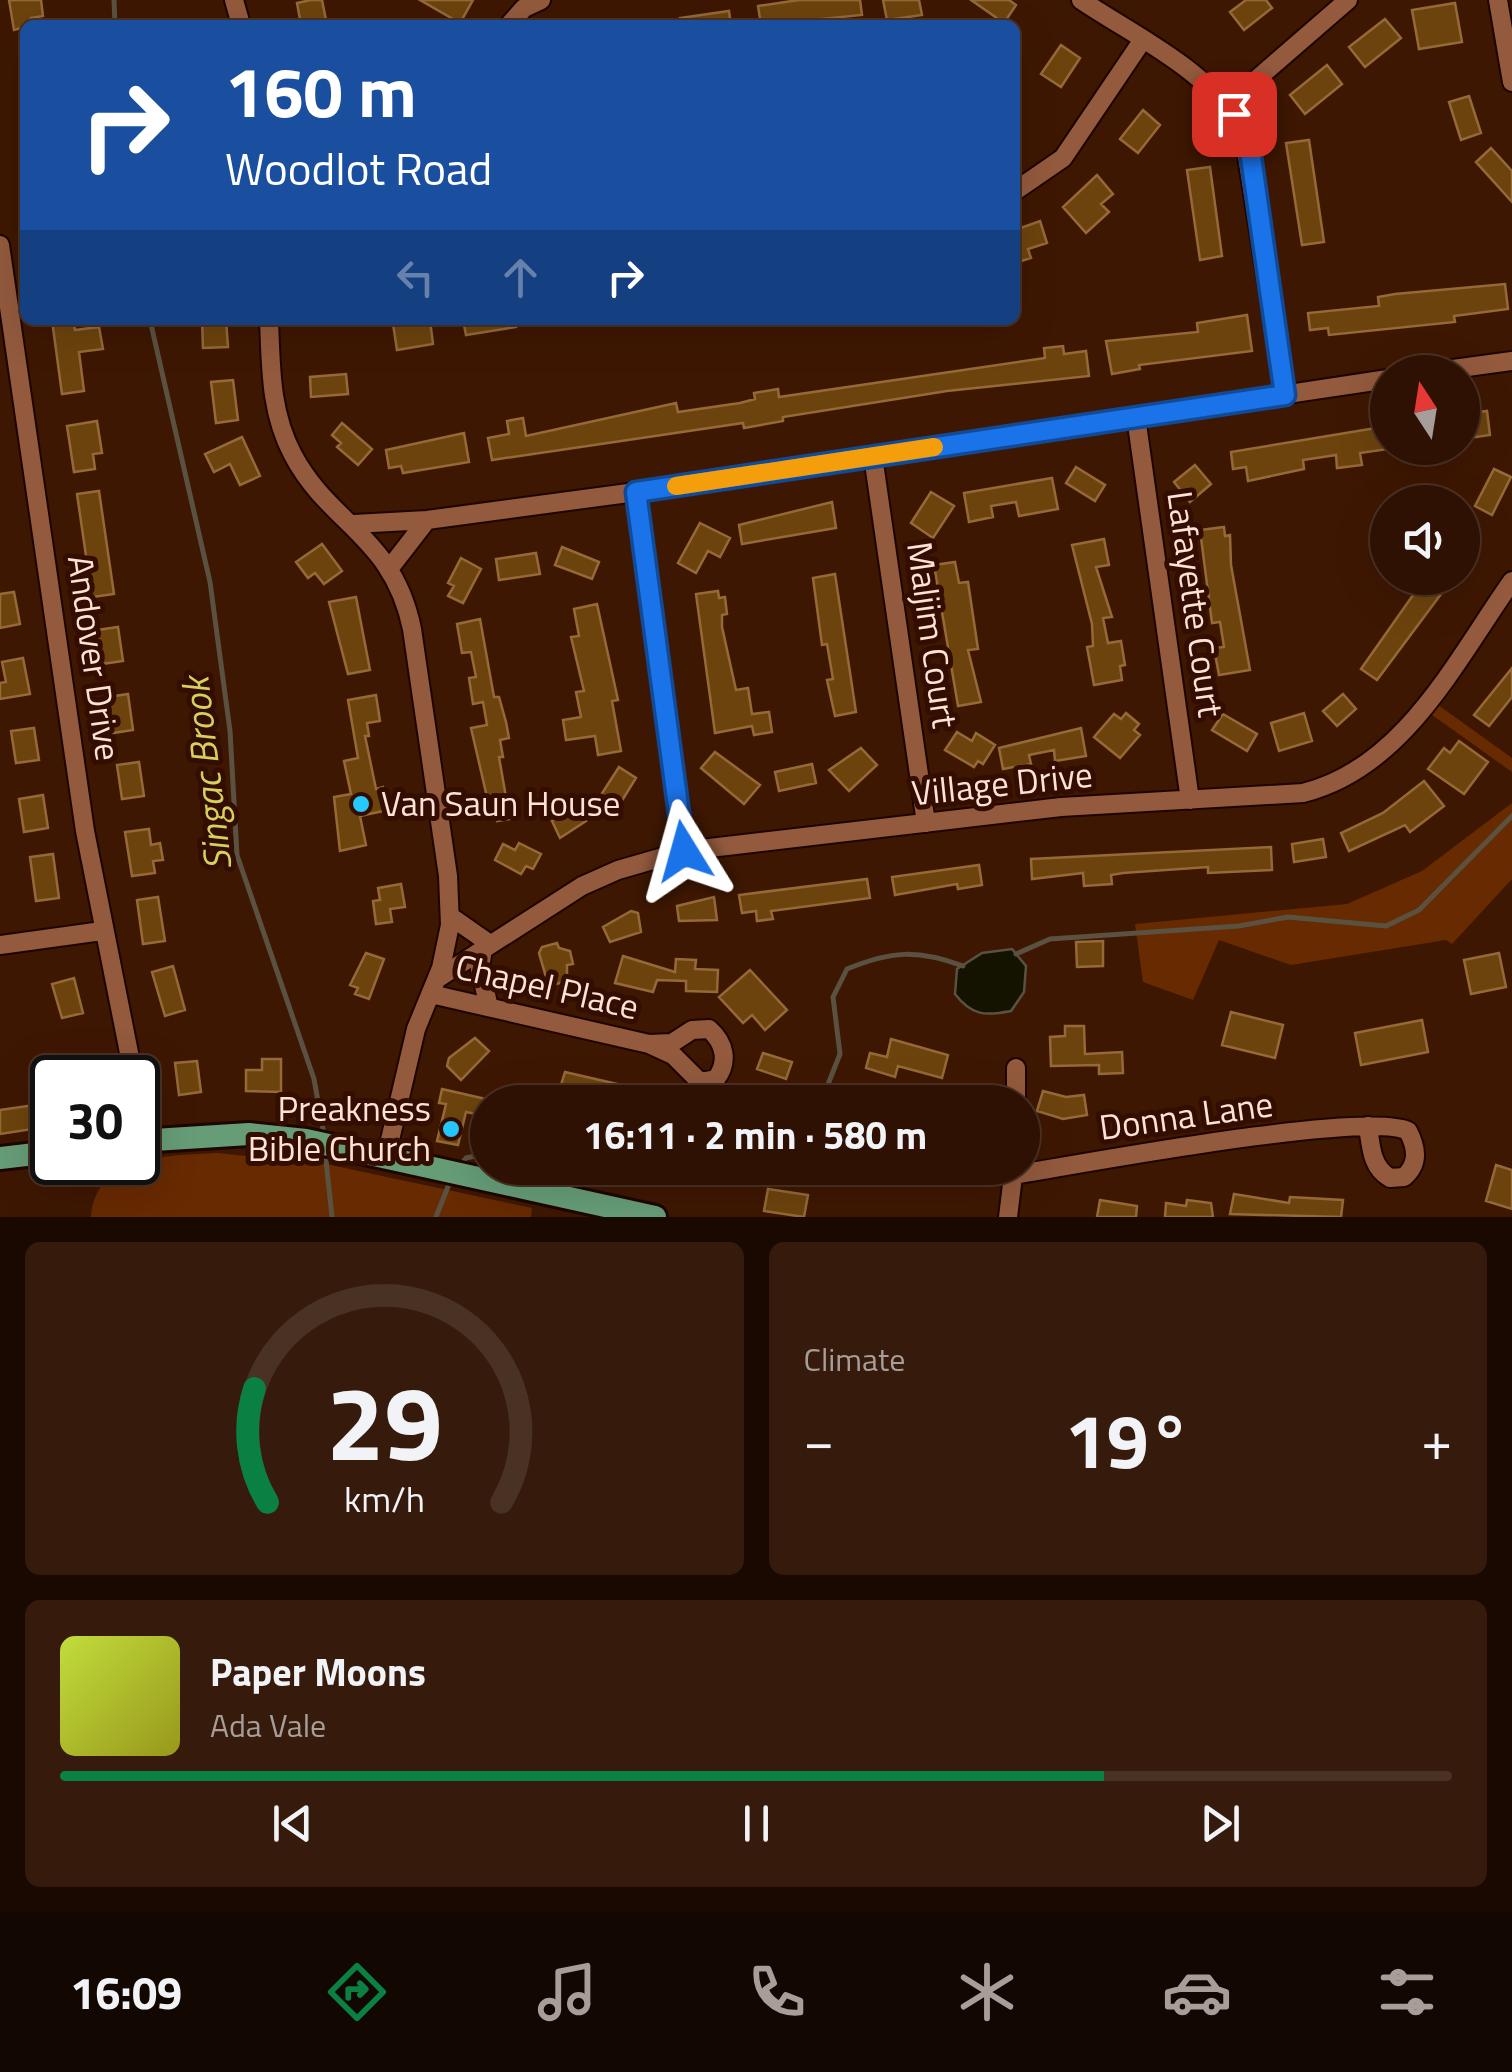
<!DOCTYPE html>
<meta charset="utf-8">
<style>
body{margin:0;font-family:"Titillium Web",sans-serif;background:#361a0c;color:#f1f3f6;height:100vh;display:flex;flex-direction:column;font-size:38px;white-space:nowrap}
*{box-sizing:border-box;margin:0}
p{font-size:32px;color:#a79d99}
.icon{flex:none;width:55px;height:55px;fill:none;stroke:currentColor;stroke-width:2;stroke-linecap:round;stroke-linejoin:round}
.map{position:relative;height:1217px;overflow:hidden}
.side{display:flex;flex-direction:column;gap:25px;padding:25px;background:#190901;flex:1}
.side>*{flex:none}
.top-card{position:absolute;left:20px;top:20px;width:1000px;height:305px;border-radius:15px;box-shadow:0 10px 40px #0002,0 0 0 2px #493124;background:#1a4fa0;color:#fff;overflow:hidden}
.needle{width:65px;rotate:348deg}
.tools{position:absolute;left:1370px;top:355px;display:grid;gap:20px}
.tools a{display:grid;place-items:center;width:110px;height:110px;border-radius:50%;background:#2e1102;box-shadow:0 10px 40px #0002,0 0 0 2px #493124;font-size:50px}
.speed{position:absolute;left:30px;top:1055px;display:flex;gap:20px;font-size:50px;font-weight:700;text-align:center}
.speed>*{display:grid;place-content:center;width:130px;height:130px;border-radius:50%;background:#2e1102;box-shadow:0 10px 40px #0002,0 0 0 2px #493124;line-height:1}
.speed .limit{border:5px solid #111;border-radius:15px;background:#fff;color:#111}
.pin{position:absolute;display:grid;place-items:center;width:85px;height:85px;color:#fff;margin:-42px;border-radius:20px;box-shadow:0 5px 15px #0006}
.me{position:absolute;width:110px;margin:-55px;rotate:352deg;stroke-linejoin:round;filter:drop-shadow(0 0 8px #0008)}
.turn{display:flex;align-items:center;gap:35px;height:210px;padding:0 40px;font-size:45px}
.turn .icon{width:130px;height:130px;stroke-width:2.5}
.turn b{display:block;font-size:70px;line-height:85px}
.lanes{display:flex;align-items:center;height:95px;padding:0 40px;background:#0003;justify-content:center;gap:50px;direction:ltr}
.lanes .off{opacity:.35}
.big{font-size:75px;font-weight:700;line-height:1.1}
.side .card{flex:1;display:flex;flex-direction:column;justify-content:center;gap:15px;min-width:0;padding:0 35px;border-radius:15px;background:#361a0c}
.side .dial{align-items:center;gap:0}
.dial svg{height:260px;overflow:visible;fill:none;stroke:#493124;stroke-width:7;stroke-linecap:round;text-anchor:middle}
.dial text{fill:#f1f3f6;stroke:none}
.song{display:flex;align-items:center;gap:30px}
.cover{width:120px;height:120px;border-radius:15px;background:linear-gradient(135deg,hsl(70 70% 55%),hsl(60 70% 35%))}
.played{height:10px;border-radius:5px;background:linear-gradient(90deg,#0b8043 75%,#493124 75%)}
.keys{display:flex;justify-content:space-around;direction:ltr}
.heat{display:flex;justify-content:space-between;align-items:center;font-size:55px;direction:ltr}
.side .tiles{flex:1;display:grid;gap:25px;grid-template-columns:1fr 1fr}
.card:last-child{grid-column:span 2}
.trip{position:absolute;left:470px;top:1085px;width:570px;height:100px;border-radius:50px;background:#2e1102;box-shadow:0 10px 40px #0002,0 0 0 2px #493124;font-weight:700;line-height:100px;text-align:center}
.tab-bar{display:flex;height:160px;justify-content:space-around;align-items:center;background:#120701;color:#a79d99}
.tab-bar .icon{width:70px;height:70px}
.tab-bar .active{color:#0b8043}
.tab-bar b{font-size:45px;color:#f1f3f6}
.map>svg:first-child{display:block}
.green{fill:#682a00}
.water{fill:#141300;stroke:#5a5140;stroke-width:2.5}
.lines{fill:none;stroke-linecap:round;stroke-linejoin:round}
.stream{stroke:#5a5140;stroke-width:5}
.building{fill:#6c430d;stroke:#956938;stroke-width:2.5}
.minor-casing{stroke:#1e0500;stroke-width:22}
.major-casing{stroke:#1e0500;stroke-width:28}
.minor{stroke:#935a3d;stroke-width:18}
.major{stroke:#669d77;stroke-width:22}
.route-casing{stroke:#114b97;stroke-width:25}
.route{stroke:#1a73e8;stroke-width:18}
.slow{stroke:#f59e0b;stroke-width:18}
.poi-dot{fill:#25c9fe;stroke:#330d00;stroke-width:4}
.labels{text-anchor:middle;stroke-width:10;stroke-linejoin:round;paint-order:stroke}
.street-label{font-size:35px;fill:#fde2d5;stroke:#330d00}
.poi-label{font-size:35px;fill:#fde2d5;stroke:#330d00;text-anchor:start}
.water-label{font-size:38px;font-style:italic;fill:#d5d15c;stroke:#330d00}
</style>
<div class="map">
<svg width="1512" height="1217" viewBox="0 0 1512 1217">
<rect width="100%" height="100%" fill="#3e1702"/>
<!-- green -->
<path class="green" d="M1434,702L1512,758V772L1428,712Z
M1512,803V879L1452,944L1446,940L1291,965L1219,940L1193,1000L1143,982L1135,924L1347,904L1422,871Z
M217,1153L326,1164L532,1208L531,1217H91C96,1153 170,1156 217,1153Z"/>
<!-- water -->
<path class="water" d="M1012,949L1026,966L1024,992L1011,1011C985,1016 972,1016 955,994L957,969L982,953Z"/>
<g class="lines">
<!-- stream -->
<path class="stream" d="M114,0L115,25
M150,320L210,582L230,731L237,855L314,1079L324,1135
M1016,954L1050,939L1239,926L1288,917L1386,926L1419,910L1512,816
M821,1102L840,1054L833,997L847,969C891,951 917,949 963,966
M325,1151L332,1217
M460,1166L466,1158L488,1153
M618,1168L658,1177L714,1168
M703,1171L820,1168
M436,1217L451,1179"/>
</g>
<!-- building -->
<path class="building" d="M9,0H41L43,16L31,18L32,25L14,30Z
M311,0H322L327,25H301L297,3Z
M420,0H473L460,23Z
M799,0H860L862,15L761,25L758,6Z
M883,0H919L922,15L887,20Z
M971,0H1009L1016,5L1004,23Z
M1246,0H1266L1272,8L1244,30L1230,12Z
M1455,3L1462,42L1419,49L1412,10Z
M729,11L731,25H681L680,18Z
M1385,19L1401,38L1365,67L1349,47Z
M1061,45L1080,58L1061,87L1041,74Z
M1327,65L1342,84L1305,114L1290,95Z
M1469,96L1481,133L1461,140L1449,102Z
M1143,110L1160,125L1138,153L1120,139Z
M1309,140L1324,242L1302,245L1286,143Z
M1491,148L1512,171V202L1476,162Z
M1210,167L1222,256L1200,260L1187,170Z
M1097,175L1113,194L1101,204L1109,212L1086,233L1063,207Z
M1040,221L1047,243L1028,249L1031,258L1015,263V230Z
M1505,284L1508,309L1454,316L1455,322L1329,335L1328,328L1310,330L1308,313L1379,306L1378,297L1395,294Z
M1247,315L1252,351L1139,365L1140,369L1112,374L1106,341L1198,332L1197,323Z
M52,320H73L75,330L99,327L103,349L79,352L84,391L62,394Z
M202,320H226L228,347L203,348Z
M430,320L433,344L397,350L393,324Z
M463,320H515L516,327L466,335Z
M1063,346L1064,354L1086,351L1089,376L947,391L783,417V421L744,428L743,423L492,460L488,438L509,434L507,421L523,418L526,436L676,403L678,412L740,403L755,399L754,393L778,389L779,397L1045,358L1044,348Z
M346,374L348,394L311,397L310,377Z
M233,380L238,420L216,423L211,382Z
M1487,411L1490,435L1462,439V414Z
M97,421L102,453L93,454L95,469L74,472L67,426Z
M342,423L372,449L358,465L337,447L341,443L332,435Z
M1388,426V449L1360,453L1362,465L1337,468L1336,455L1303,460L1304,469L1248,481L1246,467L1233,469L1231,452Z
M464,433L469,462L403,473L401,466L389,468L386,450Z
M242,437L260,476L240,485L230,464L214,472L205,454Z
M1195,465L1211,484L1190,502L1174,482Z
M1076,467L1105,485L1095,501L1066,483Z
M1494,469L1511,477L1492,515L1475,506Z
M1052,478L1058,509L1019,516L1016,502L991,506L993,517L969,522L964,493Z
M99,491L114,594L92,597L77,494Z
M931,492L954,506L933,538L911,523Z
M832,502L836,528L742,544L739,525Z
M700,523L730,538L720,557L708,551L696,573L678,563Z
M1224,527L1225,536L1230,535L1231,565L1250,670L1219,675L1214,648L1224,647L1220,622L1212,623L1200,530Z
M1104,539L1109,565L1096,567L1112,617L1103,618L1108,643L1121,641L1125,665L1120,666L1122,680L1094,685L1087,647L1093,646L1092,624L1072,545Z
M322,544L342,571L324,584L315,573L308,578L296,562Z
M562,547L599,562L592,579L555,565Z
M536,553L540,574L499,580L496,559Z
M461,558L481,569L463,603L448,596L454,586L448,583Z
M955,562L959,583L968,582L978,649L968,650L981,702L958,706L934,565Z
M835,574L856,712L835,716L827,680L833,679L827,644L822,645L813,578Z
M1405,578H1453L1377,680L1361,669L1418,588Z
M718,591L719,598L725,597L727,614L722,615V627L736,690L748,688L752,714L769,712L772,732L754,735L752,726L715,733L696,594Z
M14,592L20,624L0,628V594Z
M356,597L370,670L348,674L329,602Z
M597,604L618,700L612,701L621,751L598,755L595,736L566,740L563,720L581,717L576,692L584,691L571,637L579,636L574,609Z
M480,619L494,697H499L506,722L509,738L500,740L503,757H499L507,803L513,802L516,818L497,821L495,809L490,810L471,728L487,725L483,702L473,704L469,678L476,677L471,652L462,653L457,624Z
M118,627L123,661L102,664L97,630Z
M23,658L30,694L0,699V683L6,682L2,662Z
M1512,668V697L1489,726L1474,715Z
M128,694L133,730L113,733L108,697Z
M1343,694L1356,709L1337,726L1323,711Z
M376,695L380,721L367,723L369,736H365L376,789L383,787L388,810L360,816L366,845L340,851L334,797L351,794L344,761L358,758L348,700Z
M1126,713L1139,724L1134,730L1140,735L1120,758L1094,737L1114,714L1121,719Z
M1304,713L1312,741L1279,751L1271,723Z
M1223,714L1257,734L1247,751L1212,730Z
M34,728L39,760L16,763L11,731Z
M1081,728L1086,756L1055,761L1054,750L1029,755L1031,764L1003,769L999,748Z
M957,732L972,741L976,733L995,745L983,764L978,761L974,767L945,750Z
M1459,741L1488,762L1464,794L1428,769L1444,748L1450,753Z
M861,748L877,765L849,791L829,770Z
M715,752L760,785L744,804L701,768Z
M139,762L144,796L122,799L117,765Z
M812,764L816,783L779,791L775,772Z
M619,767L636,778L615,812L597,801Z
M1424,781L1444,806L1410,832L1405,825L1349,851L1341,833L1383,813Z
M43,795L48,828L24,832L19,799Z
M579,805L586,821L560,838L552,821Z
M149,829L151,845L160,843L163,860L153,861L155,873L132,876L125,832Z
M1323,839L1326,857L1294,862L1292,844Z
M519,843L541,854L533,869L526,866L521,874L495,860L503,844L515,850Z
M1271,847L1272,870L1208,873V867L1123,873L1111,875L1112,884L1084,886L1083,873L1032,879L1031,859Z
M53,854L59,898L36,901L30,857Z
M979,865L982,885L958,889L957,884L895,895L892,877Z
M867,879L870,898L771,911L773,919L757,921L756,911L742,913L739,895Z
M401,884L405,907L390,909L392,922L376,924L373,901L380,900L378,888Z
M158,897L165,941L143,944L137,900Z
M714,897L717,920L679,921L677,906Z
M631,911L638,913L641,932L610,942L603,927Z
M1103,941V966L1077,967L1076,942Z
M557,943L559,948L570,951L573,964L567,965V981L553,985L551,975L546,977L539,953L542,947Z
M366,953L384,959L369,999L355,994L358,988L350,985Z
M1499,953L1506,987L1471,994L1464,960Z
M623,956L675,972L676,959L696,960L695,969L718,970L717,992L686,991V981L657,980L653,992L615,983Z
M173,966L185,1010L165,1016L152,972Z
M750,970L787,1010L765,1030L752,1015L743,1023L719,997Z
M74,978L83,1013L62,1018L52,984Z
M1231,1012L1283,1025L1275,1058L1222,1045Z
M1422,1020L1428,1052L1361,1065L1355,1033Z
M1065,1026H1084L1085,1054L1122,1052L1123,1073L1099,1074V1065L1051,1066L1050,1037L1065,1036Z
M475,1038L489,1051L461,1080L447,1066L449,1058Z
M891,1039L948,1055L942,1078L898,1066L895,1077L866,1068L870,1053L887,1057Z
M763,1053L792,1062L786,1079L757,1069Z
M262,1059H281V1092L246,1091V1070H262Z
M197,1061L201,1092L179,1095L175,1063Z
M565,1072L652,1092L650,1102H590L558,1094Z
M442,1089L490,1100L486,1116L466,1112L458,1145L437,1141L446,1104L439,1103Z
M1043,1091L1066,1097L1084,1095L1087,1115L1063,1119L1037,1111Z
M35,1105L39,1128L0,1134V1110Z
M1496,1165L1512,1170V1209L1486,1201Z
M768,1189L808,1195L804,1217L764,1211Z
M1234,1194L1289,1203L1290,1197L1343,1200L1341,1217L1230,1214Z
M1100,1200L1137,1206L1136,1217H1097Z
M1187,1200L1211,1203L1213,1217H1165L1166,1203L1186,1206Z"/>
<g class="lines">
<defs>
<path id="minor" d="M234,0L241,25
M1081,0C1136,37 1211,71 1243,131L1285,395
M1498,0L1512,82
M509,25L524,8L541,0
M1227,105L1348,0
M1015,191L1063,158L1142,41
M0,245L85,831L134,1078
M269,320C271,367 270,412 293,455C330,525 393,536 412,629L448,876L450,925L441,968L416,1029L386,1157
M1431,372L1512,361
M1136,417L1190,800
M873,456L926,823
M636,492L684,851
M354,524L427,520L636,492L1388,379
M389,569L427,520
M450,916L490,944
M0,945L102,931
M483,948L480,969L489,1007
M437,979L582,886L618,870L684,851L1061,807L1303,793C1404,768 1456,660 1512,581
M431,994L649,1044L673,1055L700,1082L716,1079C729,1062 725,1043 709,1029L692,1030L672,1043L649,1044
M138,1095L147,1140
M1016,1102V1068
M1014,1175C1076,1165 1367,1110 1408,1131C1417,1148 1419,1164 1404,1177L1390,1178C1371,1167 1371,1146 1368,1126
M1008,1217L1014,1168"/>
<path id="major" d="M138,1141L249,1134L306,1140L655,1217
M0,1158L52,1152"/>
</defs>
<!-- minor casing -->
<use href="#minor" class="minor-casing"/>
<!-- major casing -->
<use href="#major" class="major-casing"/>
<!-- minor -->
<use href="#minor" class="minor"/>
<!-- major -->
<use href="#major" class="major"/>
</g>
<g class="lines">
<defs>
<path id="route" d="M684,851L636,492L1285,395L1250,150L1234,114"/>
</defs>
<!-- route casing -->
<use href="#route" class="route-casing"/>
<!-- route -->
<use href="#route" class="route"/>
<!-- slow -->
<path class="slow" d="M676,486L934,447"/>
</g>
<!-- markers -->
<g class="poi-dot">
<circle cx="361" cy="804" r="10"/>
<circle cx="451" cy="1129" r="10"/>
</g>
<g class="labels">
<!-- street labels -->
<g class="street-label">
<text transform="translate(1195 604) rotate(82)" y="12">Lafayette Court</text>
<text transform="translate(932 635) rotate(82)" y="12">Maljim Court</text>
<text transform="translate(94 658) rotate(82)" y="12">Andover Drive</text>
<text transform="translate(1002 784) rotate(-6)" y="12">Village Drive</text>
<text transform="translate(547 987) rotate(13)" y="12">Chapel Place</text>
<text transform="translate(1186 1116) rotate(-8)" y="12">Donna Lane</text>
</g>
<!-- poi labels -->
<g class="poi-label">
<text x="381" y="816">Van Saun House</text>
<text x="431" y="1121" text-anchor="end">Preakness<tspan x="431" dy="40">Bible Church</tspan></text>
</g>
<!-- water labels -->
<g class="water-label">
<text transform="translate(207 774) rotate(-97)" y="13">Singac Brook</text>
</g>
</g>
</svg>
<div class="tools">
<a><svg class="needle" viewBox="-14 -14 28 28"><path d="M0-13l5 13h-10z" fill="#e53935"/><path d="M0 13l5-13h-10z" fill="#a79d99"/></svg></a>
<a><svg class="icon" aria-label="sound" viewBox="0 0 24 24"><path d="M4 9h4l5-4v14l-5-4H4zM17 9q2 3 0 6"/></svg></a>
</div>
<div class="speed"><div class="limit">30</div></div>
<div class="pin" style="left:1234px;top:114px;background:#d93025"><svg class="icon" aria-label="arrive" viewBox="0 0 24 24"><path d="M6 21V4h12l-3 4 3 4H6"/></svg></div>
<svg class="me" style="left:684px;top:851px" viewBox="-20 -20 40 40"><path d="M0-17L14 15 0 8-14 15z" fill="#1a73e8" stroke="#fff" stroke-width="4"/></svg>
<div class="trip">16:11 · 2 min · 580 m</div>
<div class="top-card">
<div class="turn"><svg class="icon" aria-label="right" viewBox="0 0 24 24"><path d="M7 20v-9h11M14 6l5 5-5 5"/></svg><div><b>160 m</b>Woodlot Road</div></div>
<div class="lanes"><svg class="icon off" aria-label="left" viewBox="0 0 24 24"><path d="M17 20v-9H6M10 6l-5 5 5 5"/></svg><svg class="icon off" aria-label="ahead" viewBox="0 0 24 24"><path d="M12 20V5M6 11l6-6 6 6"/></svg><svg class="icon" aria-label="right" viewBox="0 0 24 24"><path d="M7 20v-9h11M14 6l5 5-5 5"/></svg></div>
</div>
</div>
<section class="side">
<div class="tiles">
<div class="card dial"><svg viewBox="0 0 100 80">
<path d="M14 69A42 42 0 1 1 86 69"/>
<path d="M14 69A42 42 0 0 1 10 34" stroke="#0b8043"/>
<text x="50" y="56" font-size="32" font-weight="700">29</text>
<text x="50" y="72" font-size="11">km/h</text>
</svg></div>
<div class="card"><p>Climate</p>
<div class="heat"><a>−</a><b class="big">19°</b><a>+</a></div>
</div>
<div class="card">
<div class="song"><i class="cover"></i><div><b>Paper Moons</b><p>Ada Vale</p></div></div>
<div class="played"></div>
<div class="keys"><svg class="icon" aria-label="previous" viewBox="0 0 24 24"><path d="M18 5L8 12l10 7zM5 5v14"/></svg><svg class="icon" aria-label="pause" viewBox="0 0 24 24"><path d="M8 5v14M16 5v14"/></svg><svg class="icon" aria-label="next" viewBox="0 0 24 24"><path d="M6 5l10 7-10 7zM19 5v14"/></svg></div>
</div>
</div>
</section>
<nav class="tab-bar">
<b>16:09</b>
<svg class="icon active" aria-label="directions" viewBox="0 0 24 24"><path d="M12 3l9 9-9 9-9-9zM9 14v-3h6M13 9l2 2-2 2"/></svg>
<svg class="icon" aria-label="music" viewBox="0 0 24 24"><path d="M9 18V5l10-2v13"/><circle cx="6" cy="18" r="3"/><circle cx="16" cy="16" r="3"/></svg>
<svg class="icon" aria-label="phone" viewBox="0 0 24 24"><path d="M5 4h4l2 5-3 2q2 4 5 5l2-3 5 2v4C11 20 4 13 5 4z"/></svg>
<svg class="icon" aria-label="climate" viewBox="0 0 24 24"><path d="M12 3v18M4 7l16 10M4 17L20 7"/></svg>
<svg class="icon" aria-label="car" viewBox="0 0 24 24"><path d="M5 17H2v-5l4-1 3-4h7l3 4 3 1v5h-3M9 17h6M6 11h13"/><circle cx="7" cy="17" r="2"/><circle cx="17" cy="17" r="2"/></svg>
<svg class="icon" aria-label="filters" viewBox="0 0 24 24"><path d="M4 7h16M4 17h16"/><circle cx="9" cy="7" r="2"/><circle cx="15" cy="17" r="2"/></svg>
</nav>
